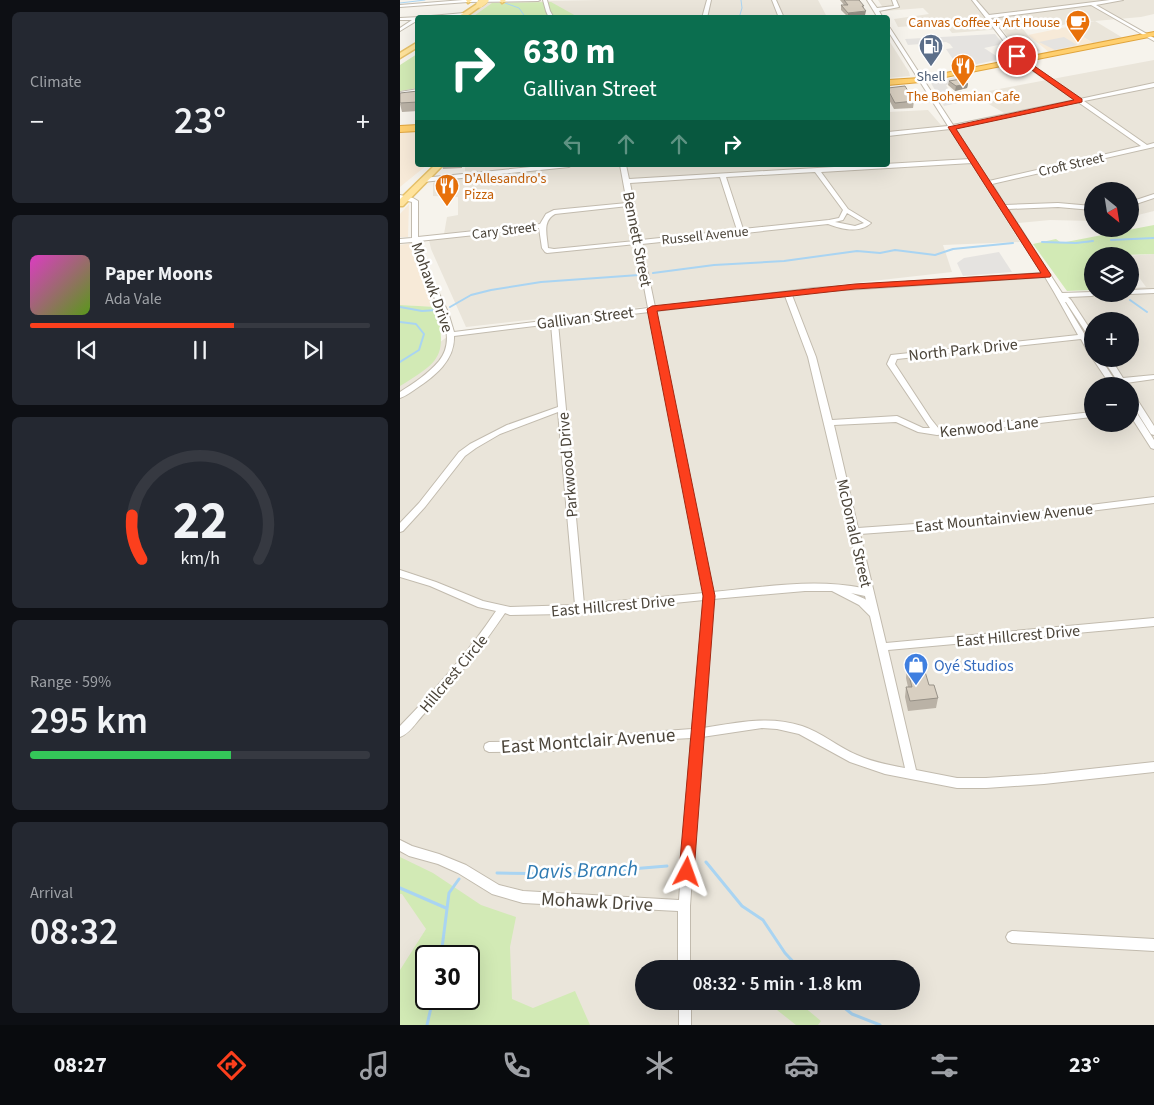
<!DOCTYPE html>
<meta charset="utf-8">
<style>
body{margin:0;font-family:"Source Sans 3",sans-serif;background:#242831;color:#f1f3f6;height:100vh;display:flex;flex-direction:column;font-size:19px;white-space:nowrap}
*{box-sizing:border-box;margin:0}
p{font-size:16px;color:#9ea1a6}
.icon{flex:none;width:28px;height:28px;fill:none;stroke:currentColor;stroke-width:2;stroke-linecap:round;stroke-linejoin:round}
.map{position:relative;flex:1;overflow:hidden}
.side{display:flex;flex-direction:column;gap:12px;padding:12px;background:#0d0f14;width:400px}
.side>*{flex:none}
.guide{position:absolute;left:15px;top:15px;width:475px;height:152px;border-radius:5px;box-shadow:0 5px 20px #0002;background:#0b6e4f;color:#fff;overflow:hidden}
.needle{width:32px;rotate:150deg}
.buttons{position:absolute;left:684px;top:182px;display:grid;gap:10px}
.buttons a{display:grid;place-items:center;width:55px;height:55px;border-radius:50%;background:#171b24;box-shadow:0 5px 20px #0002;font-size:25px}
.speed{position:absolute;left:15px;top:945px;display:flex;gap:10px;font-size:25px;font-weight:700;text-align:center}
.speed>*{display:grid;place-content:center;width:65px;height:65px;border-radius:50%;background:#171b24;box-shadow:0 5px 20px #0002;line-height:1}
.speed .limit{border:2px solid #111;border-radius:8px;background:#fff;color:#111}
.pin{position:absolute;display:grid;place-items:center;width:42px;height:42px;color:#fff;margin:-21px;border:2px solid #fff;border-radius:50%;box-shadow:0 1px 5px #0007}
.me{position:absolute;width:55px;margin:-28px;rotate:4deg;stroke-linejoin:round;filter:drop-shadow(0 0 4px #0008)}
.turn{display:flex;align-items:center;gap:18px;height:105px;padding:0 25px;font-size:22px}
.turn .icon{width:65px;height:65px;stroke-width:2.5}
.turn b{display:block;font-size:35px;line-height:42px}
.lanes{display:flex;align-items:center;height:48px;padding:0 25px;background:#0003;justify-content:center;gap:25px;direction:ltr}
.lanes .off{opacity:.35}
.big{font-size:38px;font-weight:600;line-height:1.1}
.side .widget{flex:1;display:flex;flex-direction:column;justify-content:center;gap:8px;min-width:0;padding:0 18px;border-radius:8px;background:#242831}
.side .dial{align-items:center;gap:0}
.dial svg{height:130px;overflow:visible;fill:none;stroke:#363941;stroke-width:7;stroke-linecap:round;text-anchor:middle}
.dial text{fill:#f1f3f6;stroke:none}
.song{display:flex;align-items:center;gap:15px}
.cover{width:60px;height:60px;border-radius:8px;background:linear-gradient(135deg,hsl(310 70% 55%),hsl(90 70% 35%))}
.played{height:5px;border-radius:2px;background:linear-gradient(90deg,#fc3f1d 60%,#363941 60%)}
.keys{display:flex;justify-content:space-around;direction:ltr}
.heat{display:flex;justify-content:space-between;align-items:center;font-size:28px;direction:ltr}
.charge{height:8px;border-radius:4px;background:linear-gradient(90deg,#34c759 59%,#363941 0)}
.trip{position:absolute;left:235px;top:960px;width:285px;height:50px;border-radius:25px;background:#171b24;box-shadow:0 5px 20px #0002;font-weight:600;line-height:50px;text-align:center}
.menu{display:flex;height:80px;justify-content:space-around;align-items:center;background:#090b0e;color:#9ea1a6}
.menu .icon{width:35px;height:35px}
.menu .active{color:#fc3f1d}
.menu b{font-size:22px;color:#f1f3f6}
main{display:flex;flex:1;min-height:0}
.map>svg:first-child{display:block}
.residential{fill:#eae5da;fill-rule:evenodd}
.commercial{fill:#f7ead8}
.green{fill:#d2eab5;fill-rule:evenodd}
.parking{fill:#e5e3e0}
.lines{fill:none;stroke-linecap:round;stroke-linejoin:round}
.stream-far2{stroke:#a9d4f2;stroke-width:1}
.stream-far1{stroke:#a9d4f2;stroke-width:2}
.stream{stroke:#a9d4f2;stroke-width:3}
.minor-casing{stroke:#c2bbae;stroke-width:2}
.major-casing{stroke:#e6c16a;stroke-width:3}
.highway-casing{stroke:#e0a43c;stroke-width:2}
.minor{fill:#fff;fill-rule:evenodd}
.major{fill:#ffe39c;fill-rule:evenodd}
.highway{fill:#ffcf6e;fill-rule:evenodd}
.major-bridge-casing{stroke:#e6c16a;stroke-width:8;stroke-linecap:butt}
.major-bridge{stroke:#ffe39c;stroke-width:7}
.wall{fill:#bab2a6}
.shaded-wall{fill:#979187}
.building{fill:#d8cfc1;stroke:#979187}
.route{fill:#fc3f1d;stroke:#a42913}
.labels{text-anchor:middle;stroke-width:5;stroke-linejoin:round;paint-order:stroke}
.far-food-label{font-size:14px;fill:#c56008;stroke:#fff;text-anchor:end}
.far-service-label{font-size:14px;fill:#4e5e75;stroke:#fff}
.far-street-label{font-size:14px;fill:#4b4439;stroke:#fff}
.street-label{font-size:16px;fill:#4b4439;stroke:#fff}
.shop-label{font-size:16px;fill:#366cbe;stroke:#fff;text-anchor:start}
.near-street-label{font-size:19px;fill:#4b4439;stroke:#fff}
.near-water-label{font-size:21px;font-style:italic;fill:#2e7ab2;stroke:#fff}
</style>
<main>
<section class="side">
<div class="widget"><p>Climate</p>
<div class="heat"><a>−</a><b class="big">23°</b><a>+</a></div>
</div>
<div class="widget">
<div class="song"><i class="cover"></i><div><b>Paper Moons</b><p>Ada Vale</p></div></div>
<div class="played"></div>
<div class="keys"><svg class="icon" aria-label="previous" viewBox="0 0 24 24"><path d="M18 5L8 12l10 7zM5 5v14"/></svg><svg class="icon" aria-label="pause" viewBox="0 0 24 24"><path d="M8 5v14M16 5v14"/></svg><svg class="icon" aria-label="next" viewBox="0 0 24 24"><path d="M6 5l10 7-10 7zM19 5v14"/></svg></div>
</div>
<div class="widget dial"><svg viewBox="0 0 100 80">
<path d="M14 69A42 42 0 1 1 86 69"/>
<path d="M14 69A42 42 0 0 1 8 42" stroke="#fc3f1d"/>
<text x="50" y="56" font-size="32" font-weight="700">22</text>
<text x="50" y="72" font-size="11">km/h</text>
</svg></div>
<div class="widget"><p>Range · 59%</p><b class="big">295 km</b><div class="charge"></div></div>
<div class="widget"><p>Arrival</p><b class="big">08:32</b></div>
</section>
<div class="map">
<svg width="754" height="1025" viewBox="0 0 754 1025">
<rect width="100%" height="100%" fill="#f6f3ec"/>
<!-- residential -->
<path class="residential" d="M198,0H418L427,17L66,18L88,2Z
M478,0H754V14L741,17L695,21L723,38L693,43L667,27L695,21L666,24L646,30L635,23L620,25L640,51L621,55L602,29L552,33L545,24L498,27L494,19L529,14L523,8L485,11Z
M488,39L509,72L510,76L488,78Z
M754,60V211L730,217V191H692V221L650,220L609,224L620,242L543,245L552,272L66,327L31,249L29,240L44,234L47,217L58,215V197L33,196V183L65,173V165H488V112L528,110L541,125L558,123L604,113L572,94Z
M754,254V1025H0V373L48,336L142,326L388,293L645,276L665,294L692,291V294H730V288L746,287L730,265V256H724ZM692,321H730V359H692ZM692,386H730V424H692ZM26,956H69V999H26ZM244,969H511V1001H244Z"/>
<!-- commercial -->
<path class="commercial" d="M667,27L693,43L649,52L628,35Z
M17,131L18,165H27L0,187V133Z
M9,204L8,237H0V214Z
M12,243L20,267L37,307L0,305V245Z"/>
<!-- green -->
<path class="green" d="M151,2L178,17L71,18L92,3Z
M17,54V88L0,91V65Z
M754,225V254L692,256V290L667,291L633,244L656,239L660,242H666Z
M0,305L37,307C46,357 42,360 0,386Z
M0,857L33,873L81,905L116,917L110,947L112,999L133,1008L175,991L190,1025H0V970L26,929L2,894H0ZM26,956H69V999H26Z
M384,1001H397L421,1021L418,1025H396L377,1010Z"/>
<!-- parking -->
<path class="parking" d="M595,34L603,44L584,48L601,59L559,68L546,49L553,48L550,44L546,42L508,45L505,39Z
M664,37L677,45L655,50L639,42Z
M555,77L561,82L546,85L551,93L561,91L571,100L544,106L531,83Z
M599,252L612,272L563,276L557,263L564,258Z"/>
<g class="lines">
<!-- stream-far2 -->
<path class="stream-far2" d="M0,3L25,0
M105,3L119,8L126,18
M339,18L342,8L341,0"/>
<!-- stream-far1 -->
<path class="stream-far1" d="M711,240L754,238
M642,242L676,243L693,241
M253,273L314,265L384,261L457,251L480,253L495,250L535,255L553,249L613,243
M730,300L747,312
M0,307L22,311L37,310
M50,307L71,295L91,290L141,282L239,275
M0,322L16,324L24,334L19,350L0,362"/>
<!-- stream -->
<path class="stream" d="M306,862L342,906L363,920L385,953L400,969
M97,873L171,874L267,866
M0,888L46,908
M41,956L49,893L59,879
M436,1001L452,1014L480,1025
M27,1025L33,999"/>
<defs>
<path id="minor" d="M63,0H140L138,1L68,2L0,7V5Z
M143,0H147L150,11L154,18H149L146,11Z
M307,0H311L307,18H302Z
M372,0H376L384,18H379Z
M467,0H471L477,8L494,6L492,0H496L499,7L479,11L483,18H478Z
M572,0H576L589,15L710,0H723L696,5L754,38V41L691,5L591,18L623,59L680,99L754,83V87L684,101L747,145L754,143V147L592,184L605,205L658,203L692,206V210L658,207L608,209L662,293L692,292V294H696L692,296L668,297L671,300L692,332V339H688L692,347V354H689L681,339L497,359L495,364L531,419L539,429L692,412V417L537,435L518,432L496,422L434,425L458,528L571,520L754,497V503L571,526L460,534L486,643L754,618V626L488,650L516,770L557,778H586L644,774L754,762V772L644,784L586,788H557L485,774L450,762L399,734L377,729L362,728L302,737L290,906V969H278V911L123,903L92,894L58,873L38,864L9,856L0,851V840L12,846L39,854L66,865L99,885L123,891L279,900L291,738L237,741L154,751L89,752L85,750L84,747L85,744L89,742L154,741L237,733L292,729L304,600L164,614L110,615L105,613C80,650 53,684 22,716C16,723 9,734 0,737V726C35,690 68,653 96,611L78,607L30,586L0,577V570L36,582L83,601L110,607L175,605L158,412L100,434L76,448L65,456L25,507L3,531L0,532V523L19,503L59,452L70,444L107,425L158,407L151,324L54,336C55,360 35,376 17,388C11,392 6,396 0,398V392C14,383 28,374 39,361C60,335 34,299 23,275C19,264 15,253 12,242L0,243V239L12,238V202L0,199V195L13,198L18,201V237L140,224L146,214L154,210L227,203L220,165H226L229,179L570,159L550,129L488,136V132L548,126L488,31V27L490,28L553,125L675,100L619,61ZM678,102L741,146L589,181L555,128ZM572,163L642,273L414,288L255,307L242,244L428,224C441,229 459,234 471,223L448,209L421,172ZM415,172L443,210L439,218L429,220L343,229L326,177ZM320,177L337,230L241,240L234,205L235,204L234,203L230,183ZM228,206L235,241L154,249L148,248C147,235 142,221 155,214ZM447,213L464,223L455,226L435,222L443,220ZM139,228L142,248L145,252L147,253L236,244L248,308L54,332L48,312L29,273L19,241ZM645,277C657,296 667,316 678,335L491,355L487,364L530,428H523L497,416L432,420L416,357L392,295L414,292ZM385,296L408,357L463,588C414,578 363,587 313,592L256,311ZM665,302H666L687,334L685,335ZM249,312L304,593L184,604L158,323ZM405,591H432L459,605L470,616L505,768C489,765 472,762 457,755C438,747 421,732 402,726C369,715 336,723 303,728L313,599ZM451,593L465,596L466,600L465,599Z
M64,13H66V15L42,18H18V20L0,31V28L12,20H0V18L20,17Z
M18,89V93L0,96V92Z
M151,165H172L169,167L23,182L20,180L23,178Z
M754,194V198L730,206V202Z
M754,289V293L730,294H729H730V290Z
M693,359H701L714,379H716L703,359H711L723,378L754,375V379L726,383V386H720L719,384H717L719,386H711Z
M730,393H733L754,426V435L751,434L730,401Z
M730,406L733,407L754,440V449L751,448L730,415Z
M612,931L754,939V951L612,943L608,941L606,937L608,933Z
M279,1001H291V1025H279Z"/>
<path id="major" d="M66,0H72L68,3Z
M100,0H106L102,3Z
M80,2L83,4L82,5L64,18H56Z
M18,42V47L0,58V53Z
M35,165H43L3,206H0V199Z"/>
<path id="highway" d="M754,32V36L520,82L488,85V80L520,78Z
M18,125V131L0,132V126Z"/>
</defs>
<!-- minor casing -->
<use href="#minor" class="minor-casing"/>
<!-- major casing -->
<use href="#major" class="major-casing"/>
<!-- highway casing -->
<use href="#highway" class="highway-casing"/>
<!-- minor -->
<use href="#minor" class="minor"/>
<!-- major -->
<use href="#major" class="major"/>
<!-- highway -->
<use href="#highway" class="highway"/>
<defs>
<path id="major-bridge" d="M80,4L85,0"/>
</defs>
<!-- major-bridge casing -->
<use href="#major-bridge" class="major-bridge-casing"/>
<!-- major-bridge -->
<use href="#major-bridge" class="major-bridge"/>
</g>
<!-- wall -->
<path class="wall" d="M440,0H459L464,8L465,15L448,17L441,10V5H444Z
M549,81L568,84L567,88L555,91L548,85Z
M488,88L514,101L513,108L494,109L488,98Z
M18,91V111L2,112L0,104Z
M42,165H62V168L43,169Z
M507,668L529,685L538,698L536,708L508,711L505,697L506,687H508L506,678Z"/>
<!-- shaded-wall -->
<path class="shaded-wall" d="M466,11L465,15L448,17V13Z
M568,84L567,88L555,91L556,86Z"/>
<!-- building -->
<path class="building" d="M444,0H459L464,6H462L466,11L448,13L441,5H448Z
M561,79L568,84L556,86L549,81Z
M505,86L514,101L495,103L488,90V88Z
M18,91V102L0,103V93Z
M523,665L529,685H534L538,698L510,701L506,687H512L507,668Z"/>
<!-- route -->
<path class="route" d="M617,54L682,99V102L556,129L651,275L650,277L455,289L257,311L315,596L294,872L292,878L287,880L281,878L279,872L303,596L247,309L252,306L455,284L641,273L548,127L674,100L615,58L614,56Z"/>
<!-- icons -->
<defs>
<symbol id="cafe-pin" viewBox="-11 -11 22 30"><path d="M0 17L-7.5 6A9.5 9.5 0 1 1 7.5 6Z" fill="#e8710a" stroke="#fff"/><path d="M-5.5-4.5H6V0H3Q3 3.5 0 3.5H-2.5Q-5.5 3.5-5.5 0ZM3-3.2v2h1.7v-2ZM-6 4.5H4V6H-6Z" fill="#fff"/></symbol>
<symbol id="fuel-pin" viewBox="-11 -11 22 30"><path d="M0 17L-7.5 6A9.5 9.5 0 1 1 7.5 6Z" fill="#5c6f8a" stroke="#fff"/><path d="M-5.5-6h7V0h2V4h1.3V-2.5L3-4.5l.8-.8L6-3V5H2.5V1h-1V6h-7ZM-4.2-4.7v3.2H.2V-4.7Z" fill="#fff"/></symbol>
<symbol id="restaurant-pin" viewBox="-11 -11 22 30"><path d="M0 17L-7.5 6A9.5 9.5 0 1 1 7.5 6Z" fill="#e8710a" stroke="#fff"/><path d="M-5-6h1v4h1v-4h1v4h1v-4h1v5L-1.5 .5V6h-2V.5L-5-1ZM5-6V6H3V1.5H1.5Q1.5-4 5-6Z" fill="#fff"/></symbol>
<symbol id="shop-pin" viewBox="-11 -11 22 30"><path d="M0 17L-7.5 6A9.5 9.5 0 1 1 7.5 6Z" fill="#3f7fe0" stroke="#fff"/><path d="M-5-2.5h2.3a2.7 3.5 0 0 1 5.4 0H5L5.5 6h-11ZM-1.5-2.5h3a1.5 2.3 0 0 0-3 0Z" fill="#fff"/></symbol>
</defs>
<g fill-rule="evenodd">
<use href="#cafe-pin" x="664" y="8" width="28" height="38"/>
<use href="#fuel-pin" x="517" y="32" width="28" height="38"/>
<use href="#restaurant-pin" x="549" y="52" width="28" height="38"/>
<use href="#restaurant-pin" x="33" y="172" width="28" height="38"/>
<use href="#shop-pin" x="502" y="651" width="28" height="38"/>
</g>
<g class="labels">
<!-- far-food labels -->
<g class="far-food-label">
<text x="660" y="27">Canvas Coffee + Art House</text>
<text x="563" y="101" text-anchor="middle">The Bohemian Cafe</text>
<text x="64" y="183" text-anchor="start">D'Allesandro's<tspan x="64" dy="16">Pizza</tspan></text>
</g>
<!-- far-service labels -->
<g class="far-service-label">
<text x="531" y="81">Shell</text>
</g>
<!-- far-street labels -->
<g class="far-street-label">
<text transform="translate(671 164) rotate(-13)" y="5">Croft Street</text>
<text transform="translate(104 230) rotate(-7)" y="5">Cary Street</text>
<text transform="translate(305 235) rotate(-6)" y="5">Russell Avenue</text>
</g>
<!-- street labels -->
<g class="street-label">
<text transform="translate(238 239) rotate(79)" y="6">Bennett Street</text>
<text transform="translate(33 287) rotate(70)" y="6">Mohawk Drive</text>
<text transform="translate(185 317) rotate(-7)" y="6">Gallivan Street</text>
<text transform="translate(563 349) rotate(-6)" y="6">North Park Drive</text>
<text transform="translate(589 426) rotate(-6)" y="6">Kenwood Lane</text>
<text transform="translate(167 465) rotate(-95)" y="6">Parkwood Drive</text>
<text transform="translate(604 517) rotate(-6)" y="6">East Mountainview Avenue</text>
<text transform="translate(455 533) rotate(77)" y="6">McDonald Street</text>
<text transform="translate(213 605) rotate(-5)" y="6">East Hillcrest Drive</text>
<text transform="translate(618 635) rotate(-5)" y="6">East Hillcrest Drive</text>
<text transform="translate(53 673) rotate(-50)" y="6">Hillcrest Circle</text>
</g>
<!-- shop labels -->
<g class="shop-label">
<text x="534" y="671">Oyé Studios</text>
</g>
<!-- near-street labels -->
<g class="near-street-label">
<text transform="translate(188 740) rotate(-4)" y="7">East Montclair Avenue</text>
<text transform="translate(197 901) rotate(3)" y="7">Mohawk Drive</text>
</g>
<!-- near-water labels -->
<g class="near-water-label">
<text transform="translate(182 870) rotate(-2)" y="7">Davis Branch</text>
</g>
</g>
</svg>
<div class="buttons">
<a><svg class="needle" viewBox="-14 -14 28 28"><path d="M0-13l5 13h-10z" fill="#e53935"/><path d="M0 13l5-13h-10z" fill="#9ea1a6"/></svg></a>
<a><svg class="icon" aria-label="layers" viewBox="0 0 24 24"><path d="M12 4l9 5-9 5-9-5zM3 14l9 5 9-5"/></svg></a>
<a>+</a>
<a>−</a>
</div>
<div class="speed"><div class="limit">30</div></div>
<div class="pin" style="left:617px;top:56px;background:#d93025"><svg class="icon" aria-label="arrive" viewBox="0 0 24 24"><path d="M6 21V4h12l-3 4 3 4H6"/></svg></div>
<svg class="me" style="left:287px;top:872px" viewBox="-20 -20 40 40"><path d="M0-17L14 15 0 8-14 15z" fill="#fc3f1d" stroke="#fff" stroke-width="4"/></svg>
<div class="trip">08:32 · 5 min · 1.8 km</div>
<div class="guide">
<div class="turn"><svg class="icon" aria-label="right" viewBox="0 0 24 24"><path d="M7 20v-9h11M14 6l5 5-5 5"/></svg><div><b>630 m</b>Gallivan Street</div></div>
<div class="lanes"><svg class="icon off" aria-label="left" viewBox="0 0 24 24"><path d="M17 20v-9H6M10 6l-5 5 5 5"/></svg><svg class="icon off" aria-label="ahead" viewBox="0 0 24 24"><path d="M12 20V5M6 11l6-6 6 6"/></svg><svg class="icon off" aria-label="ahead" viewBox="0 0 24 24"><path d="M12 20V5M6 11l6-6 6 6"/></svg><svg class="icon" aria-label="right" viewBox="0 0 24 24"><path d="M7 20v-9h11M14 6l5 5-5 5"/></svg></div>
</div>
</div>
</main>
<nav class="menu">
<b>08:27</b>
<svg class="icon active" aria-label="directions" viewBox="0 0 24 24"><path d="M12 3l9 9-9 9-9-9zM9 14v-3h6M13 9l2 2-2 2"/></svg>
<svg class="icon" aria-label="music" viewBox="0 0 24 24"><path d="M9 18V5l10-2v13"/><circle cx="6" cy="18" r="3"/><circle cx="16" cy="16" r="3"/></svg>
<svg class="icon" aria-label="phone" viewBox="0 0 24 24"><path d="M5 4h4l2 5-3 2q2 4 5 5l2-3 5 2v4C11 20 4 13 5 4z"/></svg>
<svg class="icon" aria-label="climate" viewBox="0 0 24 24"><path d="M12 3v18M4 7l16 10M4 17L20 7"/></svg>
<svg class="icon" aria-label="car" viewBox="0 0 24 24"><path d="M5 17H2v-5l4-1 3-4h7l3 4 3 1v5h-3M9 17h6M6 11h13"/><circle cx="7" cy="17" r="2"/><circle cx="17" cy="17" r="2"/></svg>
<svg class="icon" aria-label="filters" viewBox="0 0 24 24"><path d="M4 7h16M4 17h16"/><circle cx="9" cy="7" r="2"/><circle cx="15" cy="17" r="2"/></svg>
<b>23°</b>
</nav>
